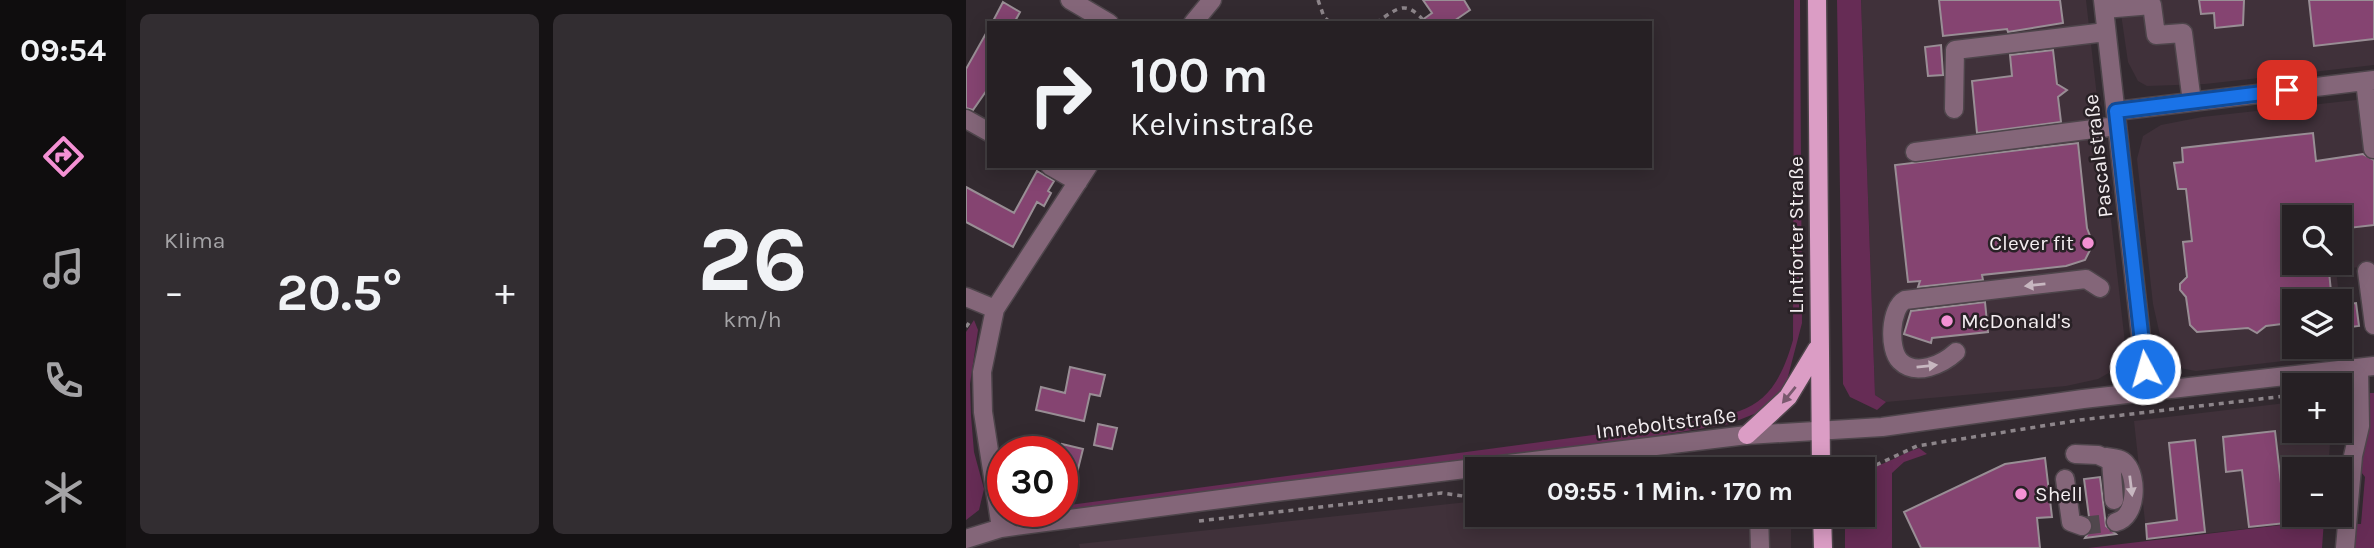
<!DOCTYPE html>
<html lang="de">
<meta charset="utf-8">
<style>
body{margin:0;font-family:Karla,sans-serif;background:#322d31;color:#f1f3f6;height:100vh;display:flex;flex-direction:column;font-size:26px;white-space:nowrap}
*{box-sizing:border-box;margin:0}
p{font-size:23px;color:#a4a3a6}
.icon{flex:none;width:38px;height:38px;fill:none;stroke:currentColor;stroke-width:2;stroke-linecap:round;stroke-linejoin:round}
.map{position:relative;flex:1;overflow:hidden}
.sheet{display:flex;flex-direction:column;gap:14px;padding:14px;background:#151214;width:840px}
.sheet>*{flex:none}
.guide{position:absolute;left:21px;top:21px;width:665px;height:147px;border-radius:0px;box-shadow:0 4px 18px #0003,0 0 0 2px #423e41;background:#262024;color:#f1f3f6;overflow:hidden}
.controls{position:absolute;left:1316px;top:205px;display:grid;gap:14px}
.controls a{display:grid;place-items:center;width:70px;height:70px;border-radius:0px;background:#262024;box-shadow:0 4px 18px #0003,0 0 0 2px #423e41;font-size:35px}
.speed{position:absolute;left:21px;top:436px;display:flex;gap:14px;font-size:35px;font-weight:700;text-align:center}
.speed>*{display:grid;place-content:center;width:91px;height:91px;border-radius:50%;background:#262024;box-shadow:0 4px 18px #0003,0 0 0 2px #423e41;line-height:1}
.speed .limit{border:10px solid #d22;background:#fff;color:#111}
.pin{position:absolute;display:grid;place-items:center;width:60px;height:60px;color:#fff;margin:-30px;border-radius:14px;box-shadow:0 4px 10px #0006}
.me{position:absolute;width:77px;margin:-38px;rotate:354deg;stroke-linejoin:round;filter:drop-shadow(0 0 5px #0008)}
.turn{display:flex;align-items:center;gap:24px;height:147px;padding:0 28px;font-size:32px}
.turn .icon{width:91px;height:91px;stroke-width:2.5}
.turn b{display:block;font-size:49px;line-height:60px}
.big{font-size:52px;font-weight:700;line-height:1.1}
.sheet .tile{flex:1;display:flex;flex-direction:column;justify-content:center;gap:10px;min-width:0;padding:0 24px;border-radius:10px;background:#322d31}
.sheet .dial{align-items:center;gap:0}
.dial b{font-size:91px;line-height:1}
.heat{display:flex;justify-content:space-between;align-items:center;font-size:38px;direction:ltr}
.sheet .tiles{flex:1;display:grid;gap:14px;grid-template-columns:repeat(2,1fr)}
.trip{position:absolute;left:499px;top:457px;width:410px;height:70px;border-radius:0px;background:#262024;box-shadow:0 4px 18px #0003,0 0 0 2px #423e41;font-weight:700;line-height:70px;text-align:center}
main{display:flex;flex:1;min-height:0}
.tab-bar{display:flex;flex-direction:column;width:126px;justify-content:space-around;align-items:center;background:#0f0d0e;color:#a4a3a6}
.tab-bar .icon{width:49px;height:49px}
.tab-bar .active{color:#f491d4}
.tab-bar b{font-size:32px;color:#f1f3f6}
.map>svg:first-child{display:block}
.built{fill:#40313a;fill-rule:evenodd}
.green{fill:#662c55}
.building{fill:#854471;stroke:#998e95;stroke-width:2}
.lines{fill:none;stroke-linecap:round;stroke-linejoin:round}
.minor-tunnel{stroke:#50474d;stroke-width:18;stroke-dasharray:18 9;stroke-linecap:butt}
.minor-casing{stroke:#4e454b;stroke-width:21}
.major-casing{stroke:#4e454b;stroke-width:21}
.path{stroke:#8d858a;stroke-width:3.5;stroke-dasharray:5 5;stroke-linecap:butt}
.minor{stroke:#846679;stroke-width:18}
.major{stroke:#db9dc5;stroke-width:18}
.oneway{fill:#c7b7c0}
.oneway2{fill:#79596e}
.route-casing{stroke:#114b97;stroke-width:18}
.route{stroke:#1a73e8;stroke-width:12}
.poi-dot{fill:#f491d4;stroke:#292126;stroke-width:2.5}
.labels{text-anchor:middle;stroke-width:5;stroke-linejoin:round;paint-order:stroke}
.street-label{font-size:21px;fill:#f3edf0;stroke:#292126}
.poi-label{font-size:21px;fill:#f3edf0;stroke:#292126;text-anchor:start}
</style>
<main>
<nav class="tab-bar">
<b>09:54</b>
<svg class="icon active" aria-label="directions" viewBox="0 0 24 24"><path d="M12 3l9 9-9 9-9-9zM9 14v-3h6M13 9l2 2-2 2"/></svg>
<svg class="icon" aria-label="music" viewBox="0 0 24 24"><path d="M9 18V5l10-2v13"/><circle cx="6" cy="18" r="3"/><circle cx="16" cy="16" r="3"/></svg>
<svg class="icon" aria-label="phone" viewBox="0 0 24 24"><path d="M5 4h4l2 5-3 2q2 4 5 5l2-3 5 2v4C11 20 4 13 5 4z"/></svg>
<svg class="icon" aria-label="climate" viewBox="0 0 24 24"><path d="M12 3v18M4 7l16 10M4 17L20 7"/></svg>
</nav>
<section class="sheet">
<div class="tiles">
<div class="tile"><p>Klima</p>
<div class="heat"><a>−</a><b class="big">20.5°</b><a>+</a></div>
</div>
<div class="tile dial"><b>26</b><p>km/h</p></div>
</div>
</section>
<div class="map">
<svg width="1408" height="548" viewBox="0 0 1408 548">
<rect width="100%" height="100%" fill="#332a30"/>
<!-- built -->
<path class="built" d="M895,0H1120L1159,343L1155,363L1148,370L1132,379L1100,386L920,402L909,395Z
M1153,0H1408V65L1239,84L1181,86L1172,81L1162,62Z
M1408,98V265L1370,270L1380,354L1230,371L1209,367L1198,353L1187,304L1171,159L1177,136L1195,125L1236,117ZM1328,217H1374V262H1328ZM1328,301H1374V346H1328Z
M1328,402V430L1365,431L1362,469H1328V514L1358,515V520L1181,540L1168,421Z
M511,501V514L825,515V548H114L113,544Z"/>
<!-- green -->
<path class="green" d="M828,0H834L836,323L819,388L798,410L763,424L611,449L96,511V506L709,424C776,413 806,414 827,340Z
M871,0H895L909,395L920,402L911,410L884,397L877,384Z
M8,320L12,330L4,384L5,416L8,452L18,489L13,510L0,520V332Z
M1403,393H1408V548H1386L1387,524H1395L1399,477L1392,468Z
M953,448L961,454L938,462L926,473V548H879V515L896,514V470C917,466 933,455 953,448Z
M1358,520L1356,548H1122Z"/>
<!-- building -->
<path class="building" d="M457,0H498L504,10L485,23H452L466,13Z
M973,0H1094L1097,23L1042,32L1041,29L977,36Z
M1233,0H1278L1277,25L1249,28L1248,13L1235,14Z
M1343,0H1408V39L1348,46Z
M37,2L54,12L48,23H26Z
M23,28V87L7,110L0,108V69Z
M975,45L977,75L962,76L959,47Z
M1087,50L1091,84L1101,90L1092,97L1095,122L1011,133L1006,81L1046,76L1044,55Z
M1347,133L1350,161L1397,154L1408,160V225L1374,229V217H1328V262H1362L1366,301H1328L1325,323L1300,326L1291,333L1282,328L1231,332L1224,325L1220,297L1214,290V284L1221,277L1217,242L1226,241L1220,189H1212L1208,163L1217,162L1216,148Z
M1112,143L1121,228L1127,244L1119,260L1100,266L1016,275L1017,280L952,287L954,281L942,282L929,165Z
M71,171L88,181L82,191L85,193L78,206L71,202L47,247L0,222V187L48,213Z
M1019,302L1022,332L966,338L965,343L938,334L945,311Z
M1390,303L1393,326L1377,328L1375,305Z
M104,367L139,375L134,396L124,394L118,421L70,410L75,387L99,393Z
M132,424L151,428L146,449L128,445Z
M1309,431L1317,501L1328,500V522L1283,527L1276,470L1260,472L1257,437Z
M1229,440L1239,532L1181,539L1180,524L1211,520L1203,443Z
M96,444L117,449L109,481L96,478Z
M1079,458L1086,517L1071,518L1074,548H955L938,512L1039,464Z
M1134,477L1140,526L1150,534L1119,538L1127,525L1123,517L1118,479Z"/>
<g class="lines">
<!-- minor-tunnel -->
<path class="minor-tunnel" d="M1116,526L1150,522"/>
<defs>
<path id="minor" d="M104,0L143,23
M1137,0L1181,391
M1138,9L1186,5L1190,35L1217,33L1226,102
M227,23L246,0
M1399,81L1407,149
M988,109L989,50L1140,32
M1150,111L1408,80
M0,119L23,132
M949,152L1151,126
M84,166L112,182
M1401,271L1408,325
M0,297L29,309
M990,352C977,364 950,377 934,361C922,349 924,308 939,300L1120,279L1134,288
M1109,454L1132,455L1145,461L1148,500
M1140,457C1147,458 1155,458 1160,464C1172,477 1171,517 1150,522
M1099,479L1105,522L1116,526
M793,514L794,548
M35,528L17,412L16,372L29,309L122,166
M0,539L35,528L293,494L781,435L916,427L1117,399L1408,366
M1379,548L1387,456L1394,426L1393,368"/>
<path id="major" d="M851,0L855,469
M781,435L822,397L851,349
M856,514L857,548"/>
</defs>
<!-- minor casing -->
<use href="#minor" class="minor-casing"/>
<!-- major casing -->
<use href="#major" class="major-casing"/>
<!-- path -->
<path class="path" d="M352,0L358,17L365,23
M410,23C434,6 440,0 460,23
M0,327L6,319
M870,467L910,465L951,446L1114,420L1328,395
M708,469L787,462L838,466
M233,521L476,493L511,498"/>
<!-- minor -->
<use href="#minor" class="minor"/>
<!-- major -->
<use href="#major" class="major"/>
</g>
<!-- one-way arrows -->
<defs><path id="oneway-solid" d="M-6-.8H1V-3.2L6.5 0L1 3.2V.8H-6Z" transform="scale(1.75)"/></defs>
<g class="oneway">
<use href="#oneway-solid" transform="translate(1069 285) rotate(174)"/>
<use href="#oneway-solid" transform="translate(961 366) rotate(-6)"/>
<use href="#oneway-solid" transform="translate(1165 486) rotate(83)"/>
</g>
<use class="oneway2" href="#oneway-solid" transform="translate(823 395) rotate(129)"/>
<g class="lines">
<defs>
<path id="route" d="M1179,369L1150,111L1321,90"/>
</defs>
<!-- route casing -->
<use href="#route" class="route-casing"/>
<!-- route -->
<use href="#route" class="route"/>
</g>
<!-- markers -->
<g class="poi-dot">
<circle cx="1122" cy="243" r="7"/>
<circle cx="981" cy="321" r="7"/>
<circle cx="1055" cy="494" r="7"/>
</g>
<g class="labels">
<!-- street labels -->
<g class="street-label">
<text transform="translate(1132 156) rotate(-97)" y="7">Pascalstraße</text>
<text transform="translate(830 235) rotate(-90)" y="7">Lintforter Straße</text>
<text transform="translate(700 423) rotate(-7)" y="7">Inneboltstraße</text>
</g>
<!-- poi labels -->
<g class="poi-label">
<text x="1108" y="250" text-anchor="end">Clever fit</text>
<text x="995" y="328">McDonald's</text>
<text x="1069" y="501">Shell</text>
</g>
</g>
</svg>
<div class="controls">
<a><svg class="icon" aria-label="search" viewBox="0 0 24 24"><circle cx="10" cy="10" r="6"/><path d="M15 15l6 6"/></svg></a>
<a><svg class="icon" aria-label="layers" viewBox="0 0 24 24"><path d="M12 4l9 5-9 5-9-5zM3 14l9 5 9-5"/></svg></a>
<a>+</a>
<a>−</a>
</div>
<div class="speed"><div class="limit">30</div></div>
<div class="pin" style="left:1321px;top:90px;background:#d93025"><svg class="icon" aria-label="arrive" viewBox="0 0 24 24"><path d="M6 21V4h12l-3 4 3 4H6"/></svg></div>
<svg class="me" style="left:1179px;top:369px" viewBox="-20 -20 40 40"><circle r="17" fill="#1a73e8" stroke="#fff" stroke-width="3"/><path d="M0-11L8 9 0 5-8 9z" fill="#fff"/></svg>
<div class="trip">09:55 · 1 Min. · 170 m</div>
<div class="guide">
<div class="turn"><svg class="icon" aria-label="right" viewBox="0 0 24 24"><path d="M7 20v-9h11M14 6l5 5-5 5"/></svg><div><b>100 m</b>Kelvinstraße</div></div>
</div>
</div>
</main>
